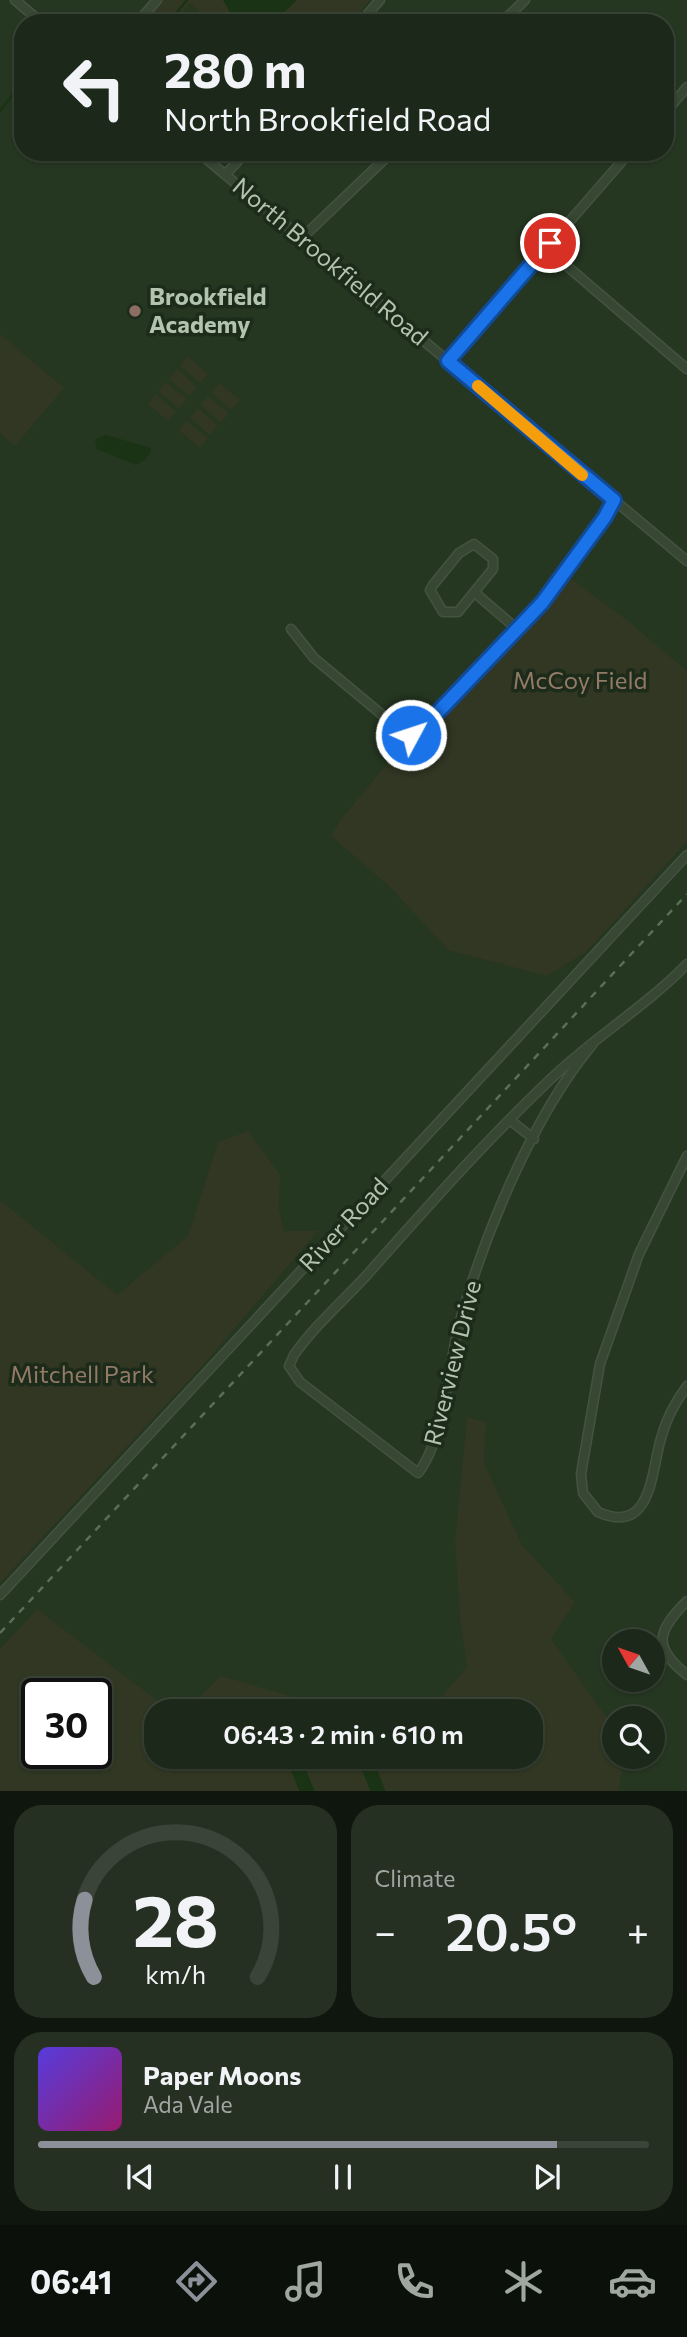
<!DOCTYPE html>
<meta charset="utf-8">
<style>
body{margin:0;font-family:Commissioner,sans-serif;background:#253022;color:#f1f3f6;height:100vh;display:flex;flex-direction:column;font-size:26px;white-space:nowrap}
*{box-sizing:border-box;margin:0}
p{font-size:23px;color:#a0a6a2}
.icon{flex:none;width:38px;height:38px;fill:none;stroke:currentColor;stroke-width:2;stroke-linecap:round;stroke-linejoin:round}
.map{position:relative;height:1791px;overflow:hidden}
.side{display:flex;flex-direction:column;gap:14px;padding:14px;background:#0f160e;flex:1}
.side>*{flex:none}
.top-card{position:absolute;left:14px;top:14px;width:660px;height:147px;border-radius:28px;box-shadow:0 2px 5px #0004,0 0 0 2px #3a4438;background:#1c2819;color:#f1f3f6;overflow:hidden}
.needle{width:46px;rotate:310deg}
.fabs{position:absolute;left:602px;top:1629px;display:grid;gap:14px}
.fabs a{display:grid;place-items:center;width:63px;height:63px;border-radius:50%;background:#1c2819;box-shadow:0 2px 5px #0004,0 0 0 2px #3a4438;font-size:35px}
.speed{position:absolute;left:21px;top:1678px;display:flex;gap:14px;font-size:35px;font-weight:700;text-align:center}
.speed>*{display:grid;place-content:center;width:91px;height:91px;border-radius:50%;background:#1c2819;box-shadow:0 2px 5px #0004,0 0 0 2px #3a4438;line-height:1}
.speed .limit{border:4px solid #111;border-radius:10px;background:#fff;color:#111}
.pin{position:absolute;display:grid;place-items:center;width:60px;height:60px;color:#fff;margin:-30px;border:4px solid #fff;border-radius:50%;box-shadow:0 2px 7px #0007}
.me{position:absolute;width:77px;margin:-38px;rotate:50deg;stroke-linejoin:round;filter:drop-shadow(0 0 5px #0008)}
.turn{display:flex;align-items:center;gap:24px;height:147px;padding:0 35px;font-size:32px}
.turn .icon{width:91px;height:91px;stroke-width:2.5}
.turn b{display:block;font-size:49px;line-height:60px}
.big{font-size:52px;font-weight:600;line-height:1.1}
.side .card{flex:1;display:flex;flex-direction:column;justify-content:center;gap:10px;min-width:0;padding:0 24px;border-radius:28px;background:#253022}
.side .dial{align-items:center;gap:0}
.dial svg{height:182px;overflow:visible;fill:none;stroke:#3a4438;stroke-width:7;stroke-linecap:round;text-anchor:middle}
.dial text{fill:#f1f3f6;stroke:none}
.song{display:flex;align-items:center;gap:21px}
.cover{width:84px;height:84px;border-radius:10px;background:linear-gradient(135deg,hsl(250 70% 55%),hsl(320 70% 35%))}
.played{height:7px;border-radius:4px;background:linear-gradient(90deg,#8c9099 85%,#3a4438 85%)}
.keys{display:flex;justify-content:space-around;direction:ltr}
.heat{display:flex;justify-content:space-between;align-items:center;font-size:38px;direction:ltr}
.side .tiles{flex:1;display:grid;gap:14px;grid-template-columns:1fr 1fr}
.card:last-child{grid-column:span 2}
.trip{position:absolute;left:144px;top:1699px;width:399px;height:70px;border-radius:28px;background:#1c2819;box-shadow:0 2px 5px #0004,0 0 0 2px #3a4438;font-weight:600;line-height:70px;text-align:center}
.tabs{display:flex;height:112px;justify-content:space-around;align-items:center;background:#0b100a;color:#a0a6a2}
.tabs .icon{width:49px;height:49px}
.tabs .active{color:#8c9099}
.tabs b{font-size:32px;color:#f1f3f6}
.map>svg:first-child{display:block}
.green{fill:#313723;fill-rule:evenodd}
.water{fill:#1b3315}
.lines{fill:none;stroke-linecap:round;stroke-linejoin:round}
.stream{stroke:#1b3315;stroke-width:2.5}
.river{stroke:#1b3315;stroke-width:14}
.minor-casing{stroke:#445340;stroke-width:11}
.minor{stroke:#384734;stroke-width:8}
.rail{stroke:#5b6e56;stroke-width:2.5;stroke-dasharray:7 7;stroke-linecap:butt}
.route-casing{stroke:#114b97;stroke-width:18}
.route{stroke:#1a73e8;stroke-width:12}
.slow{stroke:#f59e0b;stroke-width:12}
.education-dot{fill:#8d6e63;stroke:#1d2b1a;stroke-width:2.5}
.labels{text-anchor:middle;stroke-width:7;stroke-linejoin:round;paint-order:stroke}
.street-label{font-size:24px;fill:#b2c4ae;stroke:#1d2b1a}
.poi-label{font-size:24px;font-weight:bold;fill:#b2c4ae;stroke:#1d2b1a;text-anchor:start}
.park-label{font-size:24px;fill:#937a67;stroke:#1d2b1a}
</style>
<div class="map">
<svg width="687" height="1791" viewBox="0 0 687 1791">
<rect width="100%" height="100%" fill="#253621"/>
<!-- green -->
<path class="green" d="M161,0H370L350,23H213L190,3L173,23H140Z
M0,334L64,388L15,446L0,433Z
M188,356L208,374L200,383L180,366Z
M177,369L197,387L189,396L169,379Z
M166,382L187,399L179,409L158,391Z
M219,383L240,400L231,410L211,393Z
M156,394L176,412L168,421L148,404Z
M208,396L229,413L221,423L200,405Z
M198,408L218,426L210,435L190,418Z
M187,421L208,438L200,448L179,430Z
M564,577L570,578L627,620L687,671V842L586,952L547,976L448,950L390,887L331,836L341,819L408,739L423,731Z
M248,1131L280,1175L279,1209L284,1231H318L203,1365L0,1583V1200L117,1295L188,1236L218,1142Z
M467,1417L486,1422L484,1463L522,1545L575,1602L551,1639L614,1728V1757H624L619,1791H0V1649L37,1609L171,1711L156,1712V1757H530V1712L419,1711L432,1709L467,1666L460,1619L455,1542ZM37,1694H96V1754H37Z
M221,1676L235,1680L342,1711H185Z"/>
<!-- water -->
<path class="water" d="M223,0H297L273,23H236Z
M106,435L151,448V451L146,459L136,465L97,449L95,440Z"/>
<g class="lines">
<!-- stream -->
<path class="stream" d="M168,23L187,0
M0,111L23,81"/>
<!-- river -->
<path class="river" d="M293,1757L307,1791
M357,1757L369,1769L378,1791"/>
<defs>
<path id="minor" d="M15,0L42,23
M137,23L157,0
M360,23L380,0
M501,23L525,0
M665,113L687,87
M198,152L687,561
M225,175L246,152
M302,238L392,152
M546,248L687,369
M448,361L630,152
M474,544L493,559V569L458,612H443L430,590L433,585L459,553Z
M474,592L518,630
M291,629L314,658L405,734H415L542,603L605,517L614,500
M592,1045C533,1116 485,1233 460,1321C448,1365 444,1441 418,1473L300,1382L289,1366L294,1355C314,1326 342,1302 366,1276C427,1207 489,1137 556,1074C598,1035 647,1005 687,964
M510,1120L534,1139
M687,1156L639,1254L600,1364L581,1474L583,1493L598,1512C654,1537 651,1467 662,1435C667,1417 676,1401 687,1386
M0,1595L687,855
M687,1601C657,1631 652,1647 687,1675"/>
</defs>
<!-- minor casing -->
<use href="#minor" class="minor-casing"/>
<!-- minor -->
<use href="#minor" class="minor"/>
<!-- rail -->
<path class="rail" d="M0,1633L687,894"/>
</g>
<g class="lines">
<defs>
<path id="route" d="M411,735L421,730L542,603L605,517L614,500L448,361L550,243"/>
</defs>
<!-- route casing -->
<use href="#route" class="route-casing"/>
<!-- route -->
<use href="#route" class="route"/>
<!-- slow -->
<path class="slow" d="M478,386L582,475"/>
</g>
<!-- markers -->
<circle class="education-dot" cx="135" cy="311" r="7"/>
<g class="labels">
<!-- street labels -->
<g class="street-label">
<text transform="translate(330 262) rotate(40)" y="8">North Brookfield Road</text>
<text transform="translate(344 1225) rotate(-47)" y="8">River Road</text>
<text transform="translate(453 1363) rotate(-76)" y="8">Riverview Drive</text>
</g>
<!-- poi labels -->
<g class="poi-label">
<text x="149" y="305">Brookfield<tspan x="149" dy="28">Academy</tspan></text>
</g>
<!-- park labels -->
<g class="park-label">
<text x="580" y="689">McCoy Field</text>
<text x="82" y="1383">Mitchell Park</text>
</g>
</g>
</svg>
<div class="fabs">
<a><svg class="needle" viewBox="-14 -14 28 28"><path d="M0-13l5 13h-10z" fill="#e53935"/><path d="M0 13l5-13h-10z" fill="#a0a6a2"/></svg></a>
<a><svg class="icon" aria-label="search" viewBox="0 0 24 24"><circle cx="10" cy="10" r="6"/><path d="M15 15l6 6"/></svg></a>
</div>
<div class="speed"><div class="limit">30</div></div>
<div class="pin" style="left:550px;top:243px;background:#d93025"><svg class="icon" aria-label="arrive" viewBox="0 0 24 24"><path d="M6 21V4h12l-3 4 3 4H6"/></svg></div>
<svg class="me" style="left:411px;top:735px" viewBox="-20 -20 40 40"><circle r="17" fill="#1a73e8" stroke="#fff" stroke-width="3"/><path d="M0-11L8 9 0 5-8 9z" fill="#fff"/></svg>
<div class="trip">06:43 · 2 min · 610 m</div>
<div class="top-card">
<div class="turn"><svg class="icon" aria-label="left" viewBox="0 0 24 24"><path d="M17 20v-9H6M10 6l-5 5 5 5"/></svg><div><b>280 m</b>North Brookfield Road</div></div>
</div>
</div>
<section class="side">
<div class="tiles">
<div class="card dial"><svg viewBox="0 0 100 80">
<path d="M14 69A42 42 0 1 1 86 69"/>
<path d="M14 69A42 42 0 0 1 10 35" stroke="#8c9099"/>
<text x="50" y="56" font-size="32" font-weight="700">28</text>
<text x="50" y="72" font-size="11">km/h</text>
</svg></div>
<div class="card"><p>Climate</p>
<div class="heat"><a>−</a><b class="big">20.5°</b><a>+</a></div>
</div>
<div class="card">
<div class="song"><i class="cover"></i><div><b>Paper Moons</b><p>Ada Vale</p></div></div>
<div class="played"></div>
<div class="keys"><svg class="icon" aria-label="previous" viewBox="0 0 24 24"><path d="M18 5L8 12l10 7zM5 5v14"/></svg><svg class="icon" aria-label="pause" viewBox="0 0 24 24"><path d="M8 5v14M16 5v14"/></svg><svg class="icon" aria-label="next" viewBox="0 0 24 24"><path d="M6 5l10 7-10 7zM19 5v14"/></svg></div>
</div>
</div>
</section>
<nav class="tabs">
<b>06:41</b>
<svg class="icon active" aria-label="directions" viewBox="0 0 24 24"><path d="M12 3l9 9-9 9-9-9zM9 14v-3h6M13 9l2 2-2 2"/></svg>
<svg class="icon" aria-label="music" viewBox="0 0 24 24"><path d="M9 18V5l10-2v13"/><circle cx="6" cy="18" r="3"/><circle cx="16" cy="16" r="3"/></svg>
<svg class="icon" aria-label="phone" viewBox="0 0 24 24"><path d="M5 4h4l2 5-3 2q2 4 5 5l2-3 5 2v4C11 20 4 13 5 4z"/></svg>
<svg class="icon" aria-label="climate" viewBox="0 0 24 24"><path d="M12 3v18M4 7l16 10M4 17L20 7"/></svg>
<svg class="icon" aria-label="car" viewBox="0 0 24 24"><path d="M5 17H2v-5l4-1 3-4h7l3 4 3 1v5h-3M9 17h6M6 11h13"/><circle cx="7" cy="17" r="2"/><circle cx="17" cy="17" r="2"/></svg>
</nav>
